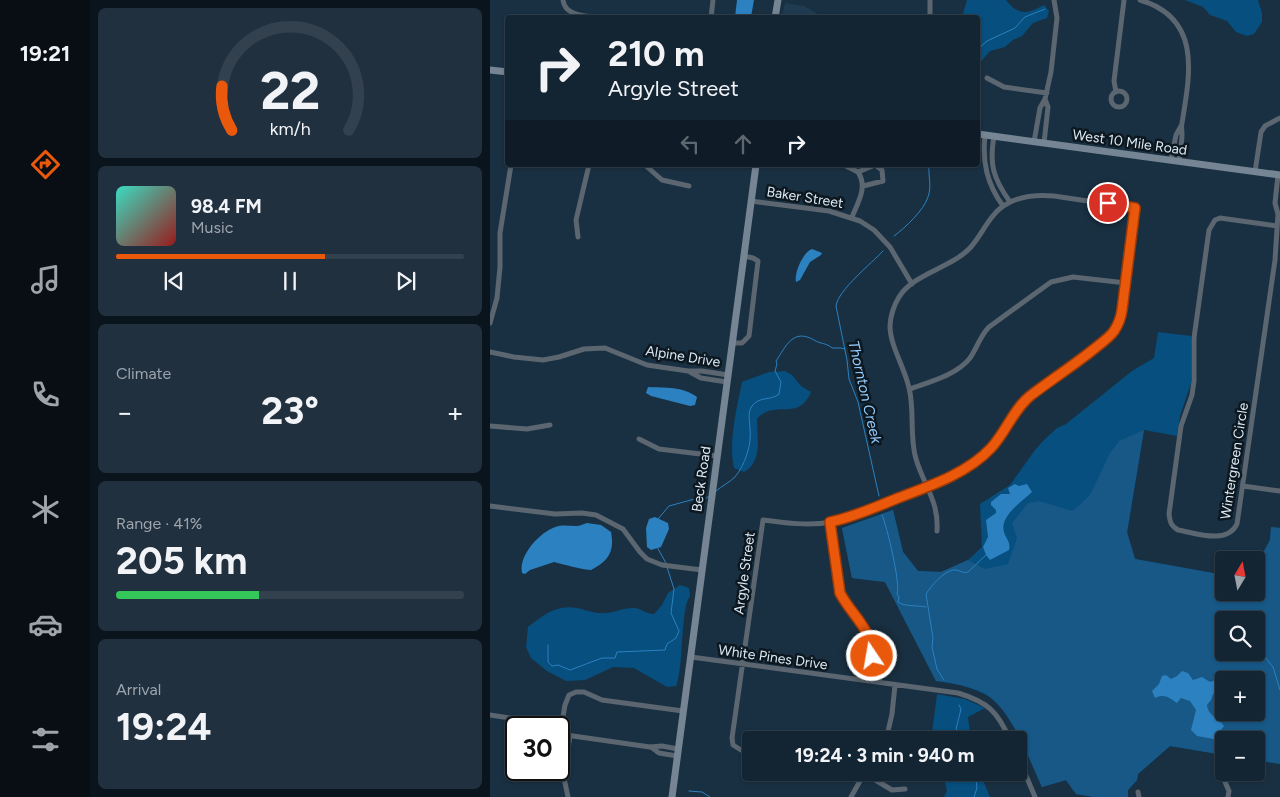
<!DOCTYPE html>
<meta charset="utf-8">
<style>
body{margin:0;font-family:Figtree,sans-serif;background:#20303e;color:#f1f3f6;height:100vh;display:flex;flex-direction:column;font-size:19px;white-space:nowrap}
*{box-sizing:border-box;margin:0}
p{font-size:16px;color:#9da4ac}
.icon{flex:none;width:28px;height:28px;fill:none;stroke:currentColor;stroke-width:2;stroke-linecap:round;stroke-linejoin:round}
.map{position:relative;flex:1;overflow:hidden}
.details{display:flex;flex-direction:column;gap:8px;padding:8px;background:#0a141c;width:400px}
.details>*{flex:none}
.guide{position:absolute;left:15px;top:15px;width:475px;height:152px;border-radius:5px;box-shadow:0 1px 4px #0004,0 0 0 1px #32414d;background:#132432;color:#f1f3f6;overflow:hidden}
.needle{width:32px;rotate:10deg}
.buttons{position:absolute;left:725px;top:551px;display:grid;gap:10px}
.buttons a{display:grid;place-items:center;width:50px;height:50px;border-radius:5px;background:#132432;box-shadow:0 1px 4px #0004,0 0 0 1px #32414d;font-size:25px}
.speed{position:absolute;left:15px;top:716px;display:flex;gap:10px;font-size:25px;font-weight:700;text-align:center}
.speed>*{display:grid;place-content:center;width:65px;height:65px;border-radius:50%;background:#132432;box-shadow:0 1px 4px #0004,0 0 0 1px #32414d;line-height:1}
.speed .limit{border:2px solid #111;border-radius:8px;background:#fff;color:#111}
.pin{position:absolute;display:grid;place-items:center;width:42px;height:42px;color:#fff;margin:-21px;border:2px solid #fff;border-radius:50%;box-shadow:0 1px 5px #0007}
.me{position:absolute;width:55px;margin:-28px;rotate:348deg;stroke-linejoin:round;filter:drop-shadow(0 0 4px #0008)}
.turn{display:flex;align-items:center;gap:18px;height:105px;padding:0 20px;font-size:22px}
.turn .icon{width:65px;height:65px;stroke-width:2.5}
.turn b{display:block;font-size:35px;line-height:42px}
.lanes{display:flex;align-items:center;height:48px;padding:0 20px;background:#0003;justify-content:center;gap:25px;direction:ltr}
.lanes .off{opacity:.35}
.big{font-size:38px;font-weight:700;line-height:1.1}
.details .tile{flex:1;display:flex;flex-direction:column;justify-content:center;gap:8px;min-width:0;padding:0 18px;border-radius:8px;background:#20303e}
.details .dial{align-items:center;gap:0}
.dial svg{height:130px;overflow:visible;fill:none;stroke:#32414d;stroke-width:7;stroke-linecap:round;text-anchor:middle}
.dial text{fill:#f1f3f6;stroke:none}
.song{display:flex;align-items:center;gap:15px}
.cover{width:60px;height:60px;border-radius:8px;background:linear-gradient(135deg,hsl(170 70% 55%),hsl(0 70% 35%))}
.played{height:5px;border-radius:2px;background:linear-gradient(90deg,#ea580c 60%,#32414d 60%)}
.keys{display:flex;justify-content:space-around;direction:ltr}
.heat{display:flex;justify-content:space-between;align-items:center;font-size:28px;direction:ltr}
.charge{height:8px;border-radius:4px;background:linear-gradient(90deg,#34c759 41%,#32414d 0)}
.trip{position:absolute;left:252px;top:731px;width:285px;height:50px;border-radius:5px;background:#132432;box-shadow:0 1px 4px #0004,0 0 0 1px #32414d;font-weight:700;line-height:50px;text-align:center}
main{display:flex;flex:1;min-height:0}
.menu{display:flex;flex-direction:column;width:90px;justify-content:space-around;align-items:center;background:#080e14;color:#9da4ac}
.menu .icon{width:35px;height:35px}
.menu .active{color:#ea580c}
.menu b{font-size:22px;color:#f1f3f6}
.map>svg:first-child{display:block}
.built{fill:#1e3b51}
.green{fill:#064f7e;fill-rule:evenodd}
.forest{fill:#175887;fill-rule:evenodd}
.water{fill:#2c81c0}
.lines{fill:none;stroke-linecap:round;stroke-linejoin:round}
.stream{stroke:#2c81c0;stroke-width:1}
.minor{stroke:#5b6670;stroke-width:5}
.secondary{stroke:#758594;stroke-width:7}
.route-casing{stroke:#983908;stroke-width:12}
.route{stroke:#ea580c;stroke-width:9}
.labels{text-anchor:middle;stroke-width:5;stroke-linejoin:round;paint-order:stroke}
.street-label{font-size:14px;fill:#dbe9f5;stroke:#0d171f}
.water-label{font-size:15px;font-style:italic;fill:#92cdff;stroke:#0d171f}
</style>
<main>
<nav class="menu">
<b>19:21</b>
<svg class="icon active" aria-label="directions" viewBox="0 0 24 24"><path d="M12 3l9 9-9 9-9-9zM9 14v-3h6M13 9l2 2-2 2"/></svg>
<svg class="icon" aria-label="music" viewBox="0 0 24 24"><path d="M9 18V5l10-2v13"/><circle cx="6" cy="18" r="3"/><circle cx="16" cy="16" r="3"/></svg>
<svg class="icon" aria-label="phone" viewBox="0 0 24 24"><path d="M5 4h4l2 5-3 2q2 4 5 5l2-3 5 2v4C11 20 4 13 5 4z"/></svg>
<svg class="icon" aria-label="climate" viewBox="0 0 24 24"><path d="M12 3v18M4 7l16 10M4 17L20 7"/></svg>
<svg class="icon" aria-label="car" viewBox="0 0 24 24"><path d="M5 17H2v-5l4-1 3-4h7l3 4 3 1v5h-3M9 17h6M6 11h13"/><circle cx="7" cy="17" r="2"/><circle cx="17" cy="17" r="2"/></svg>
<svg class="icon" aria-label="filters" viewBox="0 0 24 24"><path d="M4 7h16M4 17h16"/><circle cx="9" cy="7" r="2"/><circle cx="15" cy="17" r="2"/></svg>
</nav>
<section class="details">
<div class="tile dial"><svg viewBox="0 0 100 80">
<path d="M14 69A42 42 0 1 1 86 69"/>
<path d="M14 69A42 42 0 0 1 8 42" stroke="#ea580c"/>
<text x="50" y="56" font-size="32" font-weight="700">22</text>
<text x="50" y="72" font-size="11">km/h</text>
</svg></div>
<div class="tile">
<div class="song"><i class="cover"></i><div><b>98.4 FM</b><p>Music</p></div></div>
<div class="played"></div>
<div class="keys"><svg class="icon" aria-label="previous" viewBox="0 0 24 24"><path d="M18 5L8 12l10 7zM5 5v14"/></svg><svg class="icon" aria-label="pause" viewBox="0 0 24 24"><path d="M8 5v14M16 5v14"/></svg><svg class="icon" aria-label="next" viewBox="0 0 24 24"><path d="M6 5l10 7-10 7zM19 5v14"/></svg></div>
</div>
<div class="tile"><p>Climate</p>
<div class="heat"><a>−</a><b class="big">23°</b><a>+</a></div>
</div>
<div class="tile"><p>Range · 41%</p><b class="big">205 km</b><div class="charge"></div></div>
<div class="tile"><p>Arrival</p><b class="big">19:24</b></div>
</section>
<div class="map">
<svg width="790" height="797" viewBox="0 0 790 797">
<rect width="100%" height="100%" fill="#193042"/>
<!-- built -->
<path class="built" d="M295,3L314,6L333,17H339H292Z"/>
<!-- green -->
<path class="green" d="M477,0H516C528,16 538,14 554,5L559,11L557,18L543,23L532,36L523,40L515,47L500,51L488,65V18L472,17Z
M695,0H768L772,13V22L764,34L757,36L746,32L737,21L720,15L713,7Z
M668,332L701,336V383L690,416L687,436L654,430L637,533L645,559L734,575V592H766V581H769L773,553L780,540L781,527L790,528V764L766,760V740H734V755L680,746L648,774L647,780L638,790V797H604L586,794L576,780L552,787C539,760 521,707 494,694C479,686 463,683 446,681L395,582L362,578L352,528L403,510L413,552L428,571L451,572L478,560L492,547L490,504L520,485L545,450L554,440L567,428L576,424L642,371L664,358ZM734,620H766V652H734ZM734,680H766V712H734Z
M295,371L302,375L311,386L321,392C308,423 285,398 267,419C267,438 273,461 254,472L244,468C238,443 247,407 252,382L279,372Z
M190,585L199,588L200,596C190,609 194,668 186,686L177,687L144,668L123,667L95,680L76,681L57,671L41,658L36,647L38,627C53,615 67,604 87,608C97,610 105,614 114,613C125,613 134,607 145,608C152,609 156,614 164,614L172,605L178,593Z
M447,694L475,699L495,708L478,717L481,740H441Z
M453,773H490L500,797H454L457,791Z"/>
<!-- forest -->
<path class="forest" d="M654,430L637,532L645,559L734,575V592H766V581H769L773,553L780,540L781,527L790,528V764L766,760V740H734V755L680,746L648,774L647,780L638,790V797H604L586,794L576,780L552,787C539,759 522,710 496,694C481,686 462,683 446,681L395,582L362,578L352,528L403,510L413,552L428,571L451,572L478,560L495,569L518,564L527,538L522,523L538,503L549,501L583,511L600,495L620,453L629,441ZM734,620H766V652H734ZM734,680H766V712H734Z"/>
<!-- water -->
<path class="water" d="M247,0H264L261,17H245Z
M322,249L332,253L331,255L320,262L310,280L306,282C304,273 313,252 322,249Z
M158,387C175,388 192,386 207,397L205,405L200,406L161,396L156,393Z
M525,484L529,486L537,484L542,492C533,501 509,516 514,532C516,539 521,542 519,550L500,560L496,555L493,547L498,537L496,520L506,513V510L501,505V502L511,494H520L518,488Z
M165,517L178,523L179,529L171,547L161,550L157,547L156,528L159,519Z
M97,523L111,525L121,532C125,552 118,561 101,570C88,569 77,565 64,562L40,570L35,574L32,573C28,555 52,529 69,526C75,525 80,526 86,526C90,526 93,524 97,523Z
M692,671L698,673L703,680L712,677L720,682L728,679L734,684V690L723,694L721,700L717,705C718,716 729,718 734,726L724,739L707,736L701,730L706,710L700,701L691,698L687,703C680,698 674,693 665,698L662,691L669,684L672,676L676,675L681,679L687,676Z"/>
<g class="lines">
<!-- stream -->
<path class="stream" d="M488,49L497,41L525,28L535,17L555,9
M404,236C415,228 434,210 438,197C442,186 438,176 439,165
M226,491C232,486 240,482 245,477C255,465 262,444 260,429C260,422 257,413 262,406C269,396 281,401 289,394L291,382L285,371L287,364L286,361C296,346 303,328 324,340C330,344 337,343 342,348H351L355,349
M389,496L368,402L359,379L357,360L346,306C348,290 382,263 393,251
M392,515C397,526 411,585 407,594L409,597L408,602C415,607 427,605 436,607
M168,519L179,506L208,498H211L214,500L219,496
M167,547L176,563
M58,645V662L62,666L68,665L80,670L112,658H125L127,652L175,650L177,644L186,638L189,631L181,613L184,589L177,567
M776,648L774,650V656L783,667L790,690
M454,680L447,669L442,647L443,638L436,594C441,586 453,572 463,570C469,569 472,574 478,572L496,555
M468,740V731L466,729L471,709L469,705
M199,791L212,792L220,797
M484,797L487,788L485,772"/>
<!-- minor -->
<path class="minor" d="M73,0C75,18 100,16 114,18
M650,0C712,18 700,74 692,123C691,127 692,130 692,134C692,143 690,152 689,161
M221,18L223,0
M440,18V0
M497,78L514,87L557,93
M621 99a8 8 0 1 1 16 0a8 8 0 1 1-16 0Z
M626,92L624,81L634,0
M495,135C492,162 497,184 513,206
M504,136C499,164 503,178 520,202
M544,142L550,108L555,99L561,72L567,18L564,0
M554,143L558,107L555,99
M681,160L686,135L691,126
M155,165L172,180L199,186
M354,165L368,172C378,187 368,202 362,217
M368,172L385,165L392,170L393,181L373,186
M765,172L771,132L775,126L790,118
M261,201L339,211L370,221L384,230L400,247L422,284
M787,226L730,218L725,220L719,230L704,338V381L702,395L691,426L679,514C680,522 681,526 688,530C706,533 737,545 747,524L785,260L788,214L785,203L788,175
M88,237L86,220L99,165
M0,323L7,298L10,267V233L21,165
M242,343H252L259,336L268,261L263,258L254,256
M0,352L24,357L53,360L69,357L94,349L115,348L157,365L198,371H212L238,375
M200,372L211,378L237,382
M420,389C439,382 467,375 480,358C487,348 490,336 499,327L561,282L583,277L636,283
M0,426L37,429L60,425
M149,439L169,449L227,456
M753,486L790,491
M0,506L65,514L92,513L106,515L133,529L150,552L157,559L172,565L212,570
M340,522L350,593C369,631 392,631 378,681
M201,657L468,693C498,702 508,712 520,740
M0,715L27,719L51,728
M69,734L160,747L172,746L188,749
M70,734L75,705L79,695L86,692H94L112,700L193,711
M396,740L402,714L405,685
M161,747L169,753L187,756
M261,752L251,750L243,745L242,738L273,520C296,523 319,526 342,522C364,518 385,508 406,499C438,486 472,473 499,450C516,435 523,410 541,396C552,387 563,379 574,371C590,359 617,344 626,327C634,313 634,295 637,279C640,255 644,232 645,208L564,196C541,194 517,197 502,217C494,227 489,238 480,248C461,268 423,274 409,297C404,305 400,317 400,326C400,346 415,368 419,388C425,411 419,436 426,459C434,486 449,501 447,531
M529,759L545,797
M372,772L402,790L415,789
M732,775L739,791L738,797
M648,792L649,797
M78,797L74,778L80,736
M361,797L375,772"/>
<!-- secondary -->
<path class="secondary" d="M285,18L288,0
M0,70L18,72
M488,134L790,175
M182,797L266,165"/>
</g>
<g class="lines">
<defs>
<path id="route" d="M382,656C382,628 362,616 350,593L340,522C364,517 386,507 408,498C440,486 478,473 501,448C516,432 523,410 540,396C561,380 584,365 604,349C611,343 619,338 624,331C628,325 631,317 632,310L645,208L618,203"/>
</defs>
<!-- route casing -->
<use href="#route" class="route-casing"/>
<!-- route -->
<use href="#route" class="route"/>
</g>
<g class="labels">
<!-- street labels -->
<g class="street-label">
<text transform="translate(640 142) rotate(8)" y="5">West 10 Mile Road</text>
<text transform="translate(315 197) rotate(9)" y="5">Baker Street</text>
<text transform="translate(193 356) rotate(9)" y="5">Alpine Drive</text>
<text transform="translate(744 461) rotate(-81)" y="5">Wintergreen Circle</text>
<text transform="translate(211 479) rotate(-82)" y="5">Beck Road</text>
<text transform="translate(254 573) rotate(-82)" y="5">Argyle Street</text>
<text transform="translate(283 657) rotate(8)" y="5">White Pines Drive</text>
</g>
<!-- water labels -->
<g class="water-label">
<text transform="translate(375 392) rotate(77)" y="5">Thornton Creek</text>
</g>
</g>
</svg>
<div class="buttons">
<a><svg class="needle" viewBox="-14 -14 28 28"><path d="M0-13l5 13h-10z" fill="#e53935"/><path d="M0 13l5-13h-10z" fill="#9da4ac"/></svg></a>
<a><svg class="icon" aria-label="search" viewBox="0 0 24 24"><circle cx="10" cy="10" r="6"/><path d="M15 15l6 6"/></svg></a>
<a>+</a>
<a>−</a>
</div>
<div class="speed"><div class="limit">30</div></div>
<div class="pin" style="left:618px;top:203px;background:#d93025"><svg class="icon" aria-label="arrive" viewBox="0 0 24 24"><path d="M6 21V4h12l-3 4 3 4H6"/></svg></div>
<svg class="me" style="left:382px;top:656px" viewBox="-20 -20 40 40"><circle r="17" fill="#ea580c" stroke="#fff" stroke-width="3"/><path d="M0-11L8 9 0 5-8 9z" fill="#fff"/></svg>
<div class="trip">19:24 · 3 min · 940 m</div>
<div class="guide">
<div class="turn"><svg class="icon" aria-label="right" viewBox="0 0 24 24"><path d="M7 20v-9h11M14 6l5 5-5 5"/></svg><div><b>210 m</b>Argyle Street</div></div>
<div class="lanes"><svg class="icon off" aria-label="left" viewBox="0 0 24 24"><path d="M17 20v-9H6M10 6l-5 5 5 5"/></svg><svg class="icon off" aria-label="ahead" viewBox="0 0 24 24"><path d="M12 20V5M6 11l6-6 6 6"/></svg><svg class="icon" aria-label="right" viewBox="0 0 24 24"><path d="M7 20v-9h11M14 6l5 5-5 5"/></svg></div>
</div>
</div>
</main>
